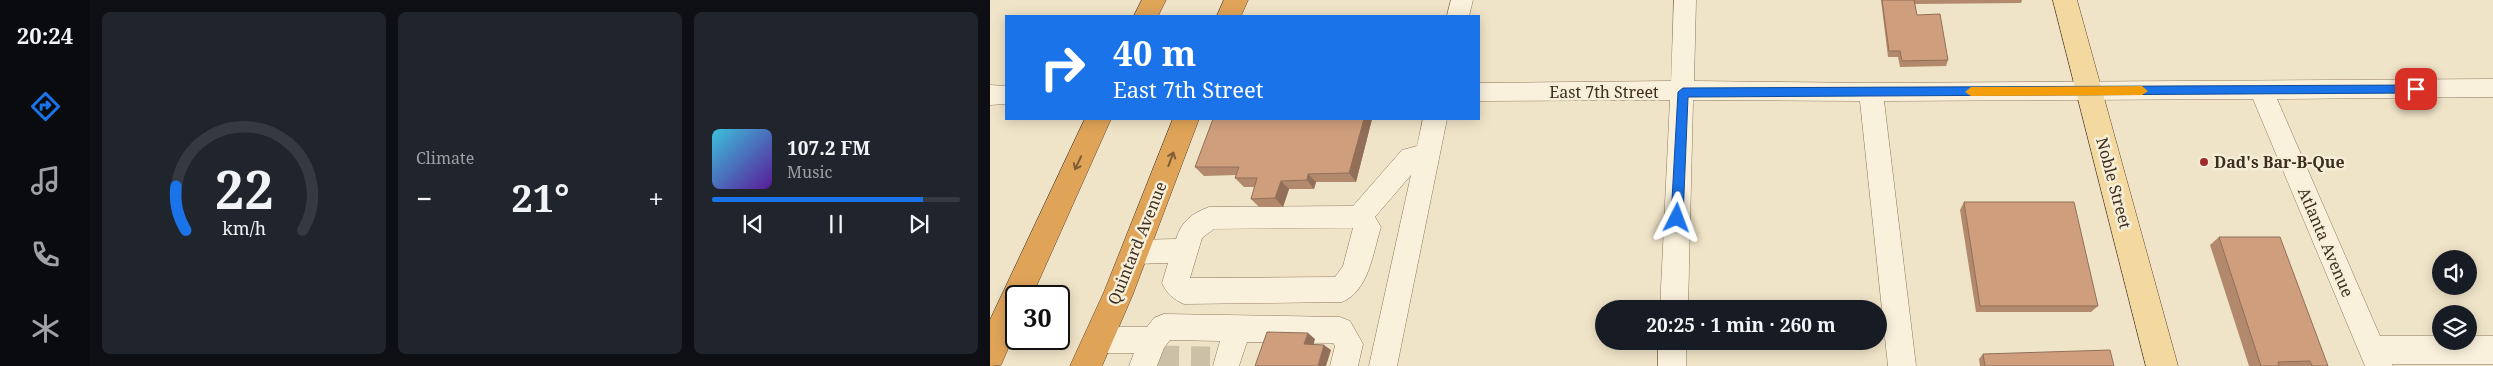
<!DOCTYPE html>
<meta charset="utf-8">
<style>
body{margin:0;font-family:"Noto Serif",serif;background:#20242c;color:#f1f3f6;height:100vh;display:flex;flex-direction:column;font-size:19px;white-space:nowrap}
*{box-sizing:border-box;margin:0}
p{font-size:16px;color:#9ea1a6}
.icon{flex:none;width:28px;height:28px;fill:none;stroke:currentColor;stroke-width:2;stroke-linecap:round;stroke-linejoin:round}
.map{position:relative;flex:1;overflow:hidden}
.drawer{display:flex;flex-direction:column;gap:12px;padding:12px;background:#0d0f14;width:900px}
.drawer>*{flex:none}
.top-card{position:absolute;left:15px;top:15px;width:475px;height:105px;border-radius:0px;box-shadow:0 2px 12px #0003;background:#1a73e8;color:#fff;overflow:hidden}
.fabs{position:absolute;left:1442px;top:250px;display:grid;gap:10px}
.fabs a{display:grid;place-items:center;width:45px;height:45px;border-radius:50%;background:#171b24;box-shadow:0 2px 12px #0003;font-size:25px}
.speed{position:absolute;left:15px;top:285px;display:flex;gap:10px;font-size:25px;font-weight:700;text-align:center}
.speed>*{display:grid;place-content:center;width:65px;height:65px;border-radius:50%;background:#171b24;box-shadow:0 2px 12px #0003;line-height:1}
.speed .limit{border:2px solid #111;border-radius:8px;background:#fff;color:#111}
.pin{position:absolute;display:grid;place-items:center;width:42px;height:42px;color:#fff;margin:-21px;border-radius:10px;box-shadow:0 2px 8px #0006}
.me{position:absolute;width:55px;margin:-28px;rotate:3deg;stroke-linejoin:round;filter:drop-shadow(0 0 4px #0008)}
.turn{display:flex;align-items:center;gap:18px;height:105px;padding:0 25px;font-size:22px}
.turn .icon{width:65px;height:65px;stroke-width:2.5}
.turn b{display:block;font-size:35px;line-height:42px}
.big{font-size:38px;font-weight:700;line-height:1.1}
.drawer .widget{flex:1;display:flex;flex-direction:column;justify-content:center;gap:8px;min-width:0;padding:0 18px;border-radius:8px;background:#20242c}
.drawer .dial{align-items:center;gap:0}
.dial svg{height:130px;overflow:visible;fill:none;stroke:#363941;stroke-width:7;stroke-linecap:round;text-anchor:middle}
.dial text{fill:#f1f3f6;stroke:none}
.song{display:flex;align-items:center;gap:15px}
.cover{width:60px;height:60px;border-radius:8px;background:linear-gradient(135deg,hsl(190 70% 55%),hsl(270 70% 35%))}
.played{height:5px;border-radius:2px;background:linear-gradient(90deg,#1a73e8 85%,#363941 85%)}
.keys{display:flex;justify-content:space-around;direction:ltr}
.heat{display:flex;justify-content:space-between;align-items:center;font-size:28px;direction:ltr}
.drawer .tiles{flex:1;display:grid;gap:12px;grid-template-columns:repeat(3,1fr)}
.trip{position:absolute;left:605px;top:300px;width:292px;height:50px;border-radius:25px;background:#171b24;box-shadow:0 2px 12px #0003;font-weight:700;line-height:50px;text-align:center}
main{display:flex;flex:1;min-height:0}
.tabs{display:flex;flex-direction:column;width:90px;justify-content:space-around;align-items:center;background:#090b0e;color:#9ea1a6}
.tabs .icon{width:35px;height:35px}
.tabs .on{color:#1a73e8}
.tabs b{font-size:22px;color:#f1f3f6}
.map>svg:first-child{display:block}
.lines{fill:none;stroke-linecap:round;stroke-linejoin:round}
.minor-tunnel{stroke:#ccc0a6;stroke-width:25;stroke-dasharray:25 12;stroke-linecap:butt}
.minor-casing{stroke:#8d765c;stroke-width:1}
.major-casing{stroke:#5b4430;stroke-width:1}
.highway-casing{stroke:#5b4430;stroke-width:1}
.minor{fill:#faf1dc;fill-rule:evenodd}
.major{fill:#f3d9a0;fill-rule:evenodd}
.highway{fill:#e0a458;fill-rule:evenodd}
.wall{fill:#b2896c}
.shaded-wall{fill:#916f58}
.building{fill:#cf9f7d;stroke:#916f58}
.oneway{stroke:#7e5d36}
.route{fill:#1a73e8;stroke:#114b97}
.slow{fill:#f59e0b}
.poi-dot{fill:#9e2a2b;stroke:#f7eed8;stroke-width:2}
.labels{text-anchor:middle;stroke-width:5;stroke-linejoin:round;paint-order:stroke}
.street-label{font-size:16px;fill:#3d2e20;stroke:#f7eed8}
.poi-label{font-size:16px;font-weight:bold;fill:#3d2e20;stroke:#f7eed8;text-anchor:start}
</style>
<main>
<nav class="tabs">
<b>20:24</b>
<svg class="icon on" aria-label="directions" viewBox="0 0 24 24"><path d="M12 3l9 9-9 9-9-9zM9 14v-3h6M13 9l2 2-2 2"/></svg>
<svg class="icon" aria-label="music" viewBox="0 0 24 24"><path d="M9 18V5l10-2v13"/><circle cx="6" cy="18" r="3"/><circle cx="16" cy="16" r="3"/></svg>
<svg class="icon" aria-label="phone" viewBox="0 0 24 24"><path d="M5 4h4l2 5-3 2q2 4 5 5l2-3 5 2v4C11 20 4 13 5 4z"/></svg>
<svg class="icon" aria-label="climate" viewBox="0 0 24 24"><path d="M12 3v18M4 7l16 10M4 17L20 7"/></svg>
</nav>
<section class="drawer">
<div class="tiles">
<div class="widget dial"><svg viewBox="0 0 100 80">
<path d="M14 69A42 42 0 1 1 86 69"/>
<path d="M14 69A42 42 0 0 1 8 42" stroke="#1a73e8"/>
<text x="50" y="56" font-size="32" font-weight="700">22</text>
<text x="50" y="72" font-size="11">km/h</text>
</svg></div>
<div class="widget"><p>Climate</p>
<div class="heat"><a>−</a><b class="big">21°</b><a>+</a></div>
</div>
<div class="widget">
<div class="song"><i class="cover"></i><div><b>107.2 FM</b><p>Music</p></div></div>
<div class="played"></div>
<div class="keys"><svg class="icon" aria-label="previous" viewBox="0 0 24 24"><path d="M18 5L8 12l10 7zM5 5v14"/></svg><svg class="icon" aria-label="pause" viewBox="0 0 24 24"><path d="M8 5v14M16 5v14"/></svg><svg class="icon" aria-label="next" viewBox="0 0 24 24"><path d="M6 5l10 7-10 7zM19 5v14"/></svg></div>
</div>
</div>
</section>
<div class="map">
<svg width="1503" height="366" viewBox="0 0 1503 366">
<rect width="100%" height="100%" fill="#f0e4c8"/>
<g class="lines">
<!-- minor-tunnel -->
<path class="minor-tunnel" d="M164,358L220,359"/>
<defs>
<path id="minor" d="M461,0H483L479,16H457Z
M684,0H706L704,81L881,83L1503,79V97L1287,99L1390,336H1451V341H1479V336H1503V364H1402L1403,366H1375L1263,99L894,101L926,366H898L870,101L703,100L698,309H670L680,100L489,101V83L681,81Z
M0,85L16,86V104L0,105Z
M433,119H457L407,366H379L421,175L385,217L391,227C383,252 379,291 352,302L194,304C183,299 177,294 172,283L178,263L144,264L135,260L131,252L135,244L144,240L186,239C191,222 202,213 219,207L363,206L412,150L427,146ZM363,228L353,266L345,277L200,278L212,238L224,229Z
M174,314L350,317L360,321L373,344L368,366H340L345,346L343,343L257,342L249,366H223L230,341L180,340L174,348L167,366H139L144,353H107L97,349L93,340L97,331L107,327H157L164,318Z
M668,341H696V366H668Z"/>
<path id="major" d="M1063,0H1087L1188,366H1156Z"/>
<path id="highway" d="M152,0H176L168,16H144Z
M234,0H258L251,16H227Z
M95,119H121L42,296H26V330L11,365L0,366V320Z
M183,119H209L143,294L112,366H80L114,292Z"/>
</defs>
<!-- minor casing -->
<use href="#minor" class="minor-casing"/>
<!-- major casing -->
<use href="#major" class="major-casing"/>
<!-- highway casing -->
<use href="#highway" class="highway-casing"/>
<!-- minor -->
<use href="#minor" class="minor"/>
<!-- major -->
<use href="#major" class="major"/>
<!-- highway -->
<use href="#highway" class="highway"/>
</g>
<!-- wall -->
<path class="wall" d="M891,0H1032L1031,3L925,4L927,15L958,60L956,66L910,67L908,57H898Z
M382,119L366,182H326L324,189H299L293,207H269L261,199L265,187H254L245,178L246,175L214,176L205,167Z
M974,202L1108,306L1101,312H986L970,210Z
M1229,237L1338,366H1259L1220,245Z
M993,354L1124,366H990L989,359Z"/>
<!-- shaded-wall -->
<path class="shaded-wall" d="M374,119H382L366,182L359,173Z
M318,174L326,182L324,189L317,180Z
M291,181L299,189L293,207L285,198Z
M318,333L325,339L322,350L314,344Z
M334,345L341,350L336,366H328Z"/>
<!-- building -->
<path class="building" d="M892,0H924L927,15L950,14L958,60L912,61L910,51H899Z
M223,119H374L359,173L318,174L317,180L291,181L285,198L261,199L267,178H245L249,167H205Z
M974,202H1084L1108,306H990Z
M1229,237H1290L1338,366H1322L1320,361L1288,362L1289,366H1271Z
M277,332L318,333L314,344L334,345L328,366H265Z
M1120,350L1124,366H995L993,354Z"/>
<!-- one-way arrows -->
<defs><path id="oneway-shaft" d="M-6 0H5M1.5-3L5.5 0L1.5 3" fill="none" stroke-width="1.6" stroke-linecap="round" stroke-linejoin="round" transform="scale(1.25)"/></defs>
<g class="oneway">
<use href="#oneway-shaft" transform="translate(181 159) rotate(-69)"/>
<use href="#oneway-shaft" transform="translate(88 163) rotate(115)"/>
</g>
<!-- route -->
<path class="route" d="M1426,85L1431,89L1426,93L698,97L693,218L687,223L681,218L688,92L693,88Z"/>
<!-- slow -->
<path class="slow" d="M1152,86L1158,91L1152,95L981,96L975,92L981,87Z"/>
<!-- markers -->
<circle class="poi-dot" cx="1214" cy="162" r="5"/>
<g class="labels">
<!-- street labels -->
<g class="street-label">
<text x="614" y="98">East 7th Street</text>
<text transform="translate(1124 183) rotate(75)" y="6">Noble Street</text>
<text transform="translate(1336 242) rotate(67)" y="6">Atlanta Avenue</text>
<text transform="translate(147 243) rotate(-68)" y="6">Quintard Avenue</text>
</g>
<!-- poi labels -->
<g class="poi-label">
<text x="1224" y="168">Dad's Bar-B-Que</text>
</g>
</g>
</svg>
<div class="fabs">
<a><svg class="icon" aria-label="sound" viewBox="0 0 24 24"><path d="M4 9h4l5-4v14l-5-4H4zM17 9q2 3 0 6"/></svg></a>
<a><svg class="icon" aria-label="layers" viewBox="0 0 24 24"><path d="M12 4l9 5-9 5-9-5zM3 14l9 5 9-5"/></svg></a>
</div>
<div class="speed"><div class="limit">30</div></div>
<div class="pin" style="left:1426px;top:89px;background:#d93025"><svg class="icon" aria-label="arrive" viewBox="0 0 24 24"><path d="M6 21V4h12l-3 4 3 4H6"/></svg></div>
<svg class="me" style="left:687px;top:218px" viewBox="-20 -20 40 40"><path d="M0-17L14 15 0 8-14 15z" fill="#1a73e8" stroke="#fff" stroke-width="4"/></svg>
<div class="trip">20:25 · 1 min · 260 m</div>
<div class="top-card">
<div class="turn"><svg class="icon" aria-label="right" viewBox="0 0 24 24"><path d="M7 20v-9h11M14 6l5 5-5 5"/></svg><div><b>40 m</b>East 7th Street</div></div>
</div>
</div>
</main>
